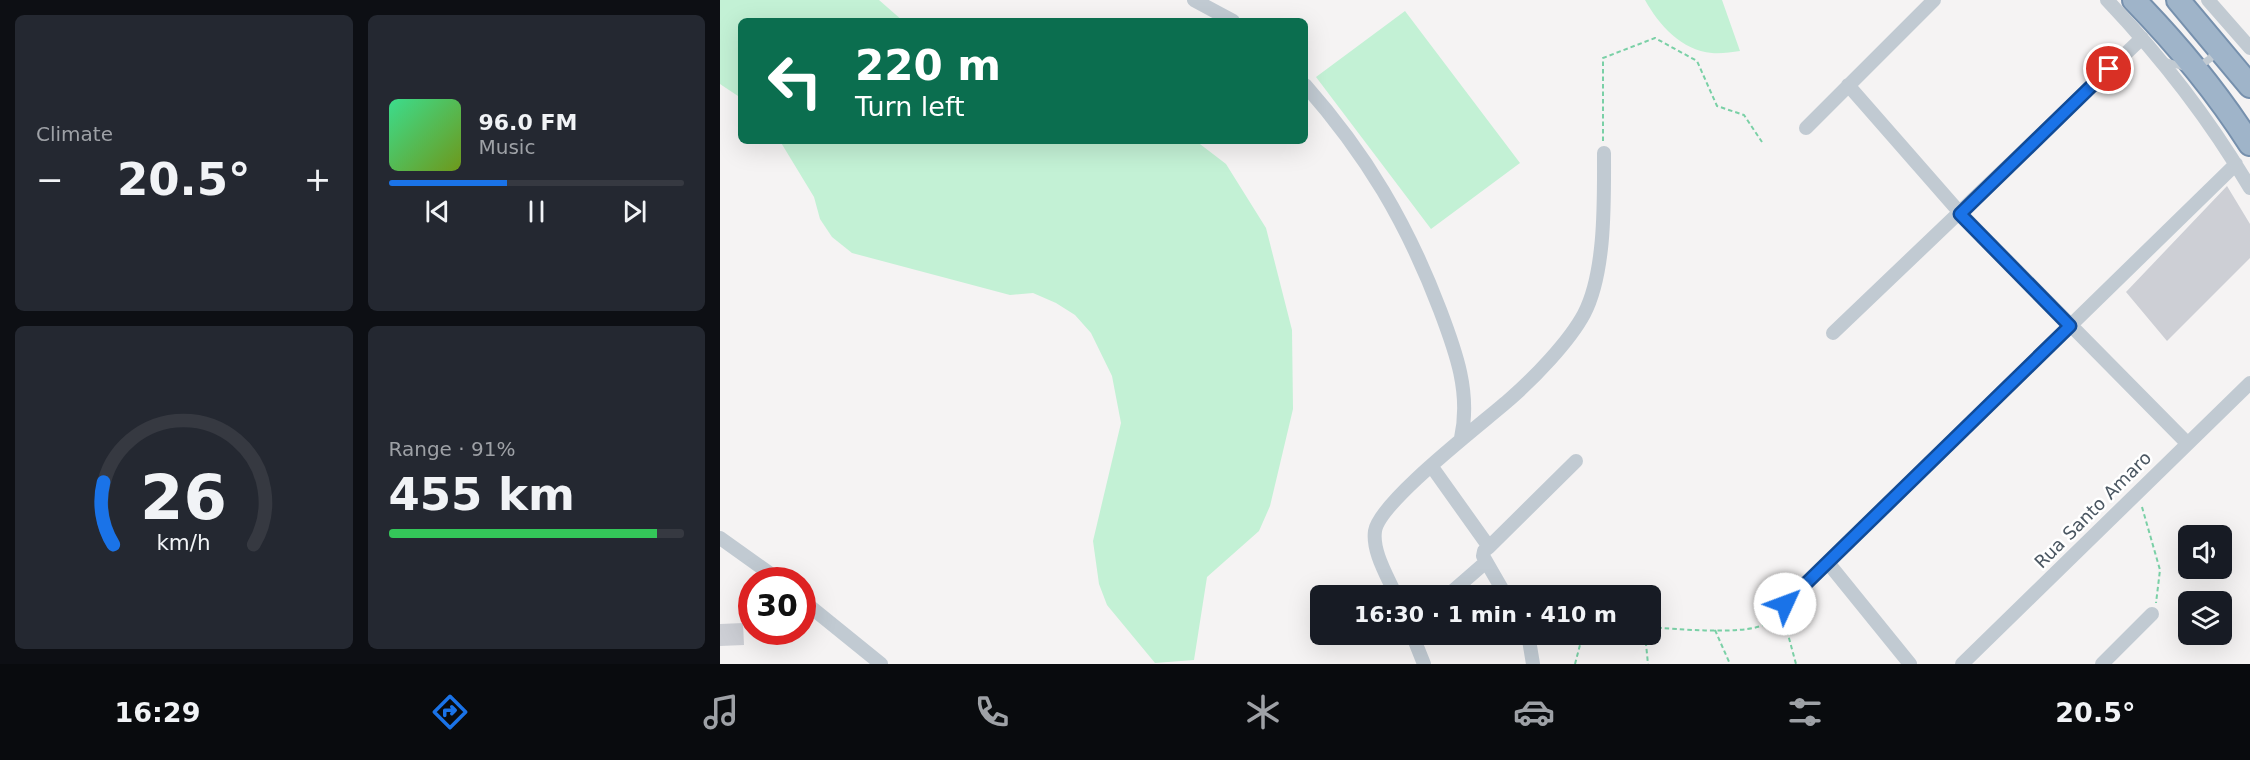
<!DOCTYPE html>
<meta charset="utf-8">
<style>
body{margin:0;font-family:"DejaVu Sans",sans-serif;background:#242831;color:#f1f3f6;height:100vh;display:flex;flex-direction:column;font-size:22px;white-space:nowrap}
*{box-sizing:border-box;margin:0}
p{font-size:20px;color:#9ea1a6}
.icon{flex:none;width:33px;height:33px;fill:none;stroke:currentColor;stroke-width:2;stroke-linecap:round;stroke-linejoin:round}
.map{position:relative;flex:1;overflow:hidden}
.drawer{display:flex;flex-direction:column;gap:15px;padding:15px;background:#0d0f14;width:720px}
.drawer>*{flex:none}
.guide{position:absolute;left:18px;top:18px;width:570px;height:126px;border-radius:9px;box-shadow:0 6px 24px #0002;background:#0b6e4f;color:#fff;overflow:hidden}
.buttons{position:absolute;left:1458px;top:525px;display:grid;gap:12px}
.buttons a{display:grid;place-items:center;width:54px;height:54px;border-radius:9px;background:#171b24;box-shadow:0 6px 24px #0002;font-size:30px}
.speed{position:absolute;left:18px;top:567px;display:flex;gap:12px;font-size:30px;font-weight:700;text-align:center}
.speed>*{display:grid;place-content:center;width:78px;height:78px;border-radius:50%;background:#171b24;box-shadow:0 6px 24px #0002;line-height:1}
.speed .limit{border:9px solid #d22;background:#fff;color:#111}
.pin{position:absolute;display:grid;place-items:center;width:51px;height:51px;color:#fff;margin:-26px;border:3px solid #fff;border-radius:50%;box-shadow:0 2px 6px #0007}
.me{position:absolute;width:66px;margin:-33px;rotate:47deg;stroke-linejoin:round;filter:drop-shadow(0 0 4px #0008)}
.turn{display:flex;align-items:center;gap:21px;height:126px;padding:0 18px;font-size:27px}
.turn .icon{width:78px;height:78px;stroke-width:2.5}
.turn b{display:block;font-size:42px;line-height:51px}
.big{font-size:45px;font-weight:800;line-height:1.1}
.drawer .card{flex:1;display:flex;flex-direction:column;justify-content:center;gap:9px;min-width:0;padding:0 21px;border-radius:9px;background:#242831}
.drawer .dial{align-items:center;gap:0}
.dial svg{height:156px;overflow:visible;fill:none;stroke:#363941;stroke-width:7;stroke-linecap:round;text-anchor:middle}
.dial text{fill:#f1f3f6;stroke:none}
.song{display:flex;align-items:center;gap:18px}
.cover{width:72px;height:72px;border-radius:9px;background:linear-gradient(135deg,hsl(150 70% 55%),hsl(80 70% 35%))}
.played{height:6px;border-radius:3px;background:linear-gradient(90deg,#1a73e8 40%,#363941 40%)}
.keys{display:flex;justify-content:space-around;direction:ltr}
.heat{display:flex;justify-content:space-between;align-items:center;font-size:33px;direction:ltr}
.charge{height:9px;border-radius:4px;background:linear-gradient(90deg,#34c759 91%,#363941 0)}
.drawer .tiles{flex:1;display:grid;gap:15px;grid-template-columns:repeat(2,1fr)}
.trip{position:absolute;left:590px;top:585px;width:351px;height:60px;border-radius:9px;background:#171b24;box-shadow:0 6px 24px #0002;font-weight:800;line-height:60px;text-align:center}
.menu{display:flex;height:96px;justify-content:space-around;align-items:center;background:#090b0e;color:#9ea1a6}
.menu .icon{width:42px;height:42px}
.menu .selected{color:#1a73e8}
.menu b{font-size:27px;color:#f1f3f6}
main{display:flex;flex:1;min-height:0}
.map>svg:first-child{display:block}
.green{fill:#c3f1d5}
.building{fill:#cdcfd5}
.lines{fill:none;stroke-linecap:round;stroke-linejoin:round}
.trunk-casing{stroke:#7690ad;stroke-width:26}
.path{stroke:#7ad0a6;stroke-width:2;stroke-dasharray:4.5 3;stroke-linecap:butt}
.service{stroke:#c1cad2;stroke-width:7}
.minor{stroke:#c1cad2;stroke-width:14}
.trunk{stroke:#9fb4c9;stroke-width:22}
.route-casing{stroke:#114b97;stroke-width:15}
.route{stroke:#1a73e8;stroke-width:10}
.labels{text-anchor:middle;stroke-width:5;stroke-linejoin:round;paint-order:stroke}
.street-label{font-size:18px;fill:#4a5661;stroke:#fff}
</style>
<main>
<section class="drawer">
<div class="tiles">
<div class="card"><p>Climate</p>
<div class="heat"><a>−</a><b class="big">20.5°</b><a>+</a></div>
</div>
<div class="card">
<div class="song"><i class="cover"></i><div><b>96.0 FM</b><p>Music</p></div></div>
<div class="played"></div>
<div class="keys"><svg class="icon" aria-label="previous" viewBox="0 0 24 24"><path d="M18 5L8 12l10 7zM5 5v14"/></svg><svg class="icon" aria-label="pause" viewBox="0 0 24 24"><path d="M8 5v14M16 5v14"/></svg><svg class="icon" aria-label="next" viewBox="0 0 24 24"><path d="M6 5l10 7-10 7zM19 5v14"/></svg></div>
</div>
<div class="card dial"><svg viewBox="0 0 100 80">
<path d="M14 69A42 42 0 1 1 86 69"/>
<path d="M14 69A42 42 0 0 1 9 37" stroke="#1a73e8"/>
<text x="50" y="56" font-size="32" font-weight="700">26</text>
<text x="50" y="72" font-size="11">km/h</text>
</svg></div>
<div class="card"><p>Range · 91%</p><b class="big">455 km</b><div class="charge"></div></div>
</div>
</section>
<div class="map">
<svg width="1530" height="664" viewBox="0 0 1530 664">
<rect width="100%" height="100%" fill="#f5f3f3"/>
<!-- green -->
<path class="green" d="M0,0H159L183,21H21V98L0,84Z
M925,0H1002L1020,51C1011,52 1001,54 992,53C961,50 939,25 925,0Z
M685,11L800,163L711,229L596,77Z
M60,141H476L506,164L546,228L572,330L573,409L550,506L539,531L487,577L474,660L435,663L387,605L379,584L373,541L401,423L392,376L371,333L355,315L336,303L313,293L290,295L132,253L112,237L100,219L94,197Z"/>
<!-- building -->
<path class="building" d="M1507,186L1530,224V258L1447,341L1406,292Z
M23,623L24,645L0,646V624Z"/>
<g class="lines">
<defs>
<path id="trunk" d="M1414,0C1458,45 1496,91 1530,144
M1458,0L1530,86"/>
</defs>
<!-- trunk casing -->
<use href="#trunk" class="trunk-casing"/>
<!-- path -->
<path class="path" d="M883,141V58L935,38L977,61L997,106L1024,115L1042,142
M1422,507L1440,570L1436,603
M1063,616L1076,664
M930,627C954,629 1023,635 1043,625C1048,622 1052,617 1056,612
M995,630L1010,664
M925,634L928,664
M855,664L861,641L876,634"/>
<!-- service -->
<path class="service" d="M1444,61L1467,68
M1478,67L1491,58L1494,49"/>
<!-- minor -->
<path class="minor" d="M474,0L513,21
M1387,0C1441,57 1490,120 1530,188
M1488,0L1530,48
M585,85C646,154 687,223 720,310C736,352 751,393 741,438
M1128,85L1241,214L1467,443
M1086,128L1214,0
M1113,333L1422,38
M712,467L769,547L764,551L763,556L786,596
M0,538L59,580
M769,547L856,461
M1109,564L1190,664
M676,596C668,577 652,552 655,531C659,502 764,422 790,399C814,378 849,342 864,314C886,272 884,199 884,153
M727,596L766,562
M82,600L161,664
M1065,604L1516,164
M692,634L704,664
M808,634L813,664
M1242,664L1530,383
M1382,664L1432,614"/>
<!-- trunk -->
<use href="#trunk" class="trunk"/>
</g>
<g class="lines">
<defs>
<path id="route" d="M1065,604L1350,326L1240,214L1389,69"/>
</defs>
<!-- route casing -->
<use href="#route" class="route-casing"/>
<!-- route -->
<use href="#route" class="route"/>
</g>
<g class="labels">
<!-- street labels -->
<g class="street-label">
<text transform="translate(1373 510) rotate(-45)" y="6">Rua Santo Amaro</text>
</g>
</g>
</svg>
<div class="buttons">
<a><svg class="icon" aria-label="sound" viewBox="0 0 24 24"><path d="M4 9h4l5-4v14l-5-4H4zM17 9q2 3 0 6"/></svg></a>
<a><svg class="icon" aria-label="layers" viewBox="0 0 24 24"><path d="M12 4l9 5-9 5-9-5zM3 14l9 5 9-5"/></svg></a>
</div>
<div class="speed"><div class="limit">30</div></div>
<div class="pin" style="left:1389px;top:69px;background:#d93025"><svg class="icon" aria-label="arrive" viewBox="0 0 24 24"><path d="M6 21V4h12l-3 4 3 4H6"/></svg></div>
<svg class="me" style="left:1065px;top:604px" viewBox="-20 -20 40 40"><circle r="19" fill="#fff"/><path d="M0-13L10 11 0 6-10 11z" fill="#1a73e8"/></svg>
<div class="trip">16:30 · 1 min · 410 m</div>
<div class="guide">
<div class="turn"><svg class="icon" aria-label="left" viewBox="0 0 24 24"><path d="M17 20v-9H6M10 6l-5 5 5 5"/></svg><div><b>220 m</b>Turn left</div></div>
</div>
</div>
</main>
<nav class="menu">
<b>16:29</b>
<svg class="icon selected" aria-label="directions" viewBox="0 0 24 24"><path d="M12 3l9 9-9 9-9-9zM9 14v-3h6M13 9l2 2-2 2"/></svg>
<svg class="icon" aria-label="music" viewBox="0 0 24 24"><path d="M9 18V5l10-2v13"/><circle cx="6" cy="18" r="3"/><circle cx="16" cy="16" r="3"/></svg>
<svg class="icon" aria-label="phone" viewBox="0 0 24 24"><path d="M5 4h4l2 5-3 2q2 4 5 5l2-3 5 2v4C11 20 4 13 5 4z"/></svg>
<svg class="icon" aria-label="climate" viewBox="0 0 24 24"><path d="M12 3v18M4 7l16 10M4 17L20 7"/></svg>
<svg class="icon" aria-label="car" viewBox="0 0 24 24"><path d="M5 17H2v-5l4-1 3-4h7l3 4 3 1v5h-3M9 17h6M6 11h13"/><circle cx="7" cy="17" r="2"/><circle cx="17" cy="17" r="2"/></svg>
<svg class="icon" aria-label="filters" viewBox="0 0 24 24"><path d="M4 7h16M4 17h16"/><circle cx="9" cy="7" r="2"/><circle cx="15" cy="17" r="2"/></svg>
<b>20.5°</b>
</nav>
